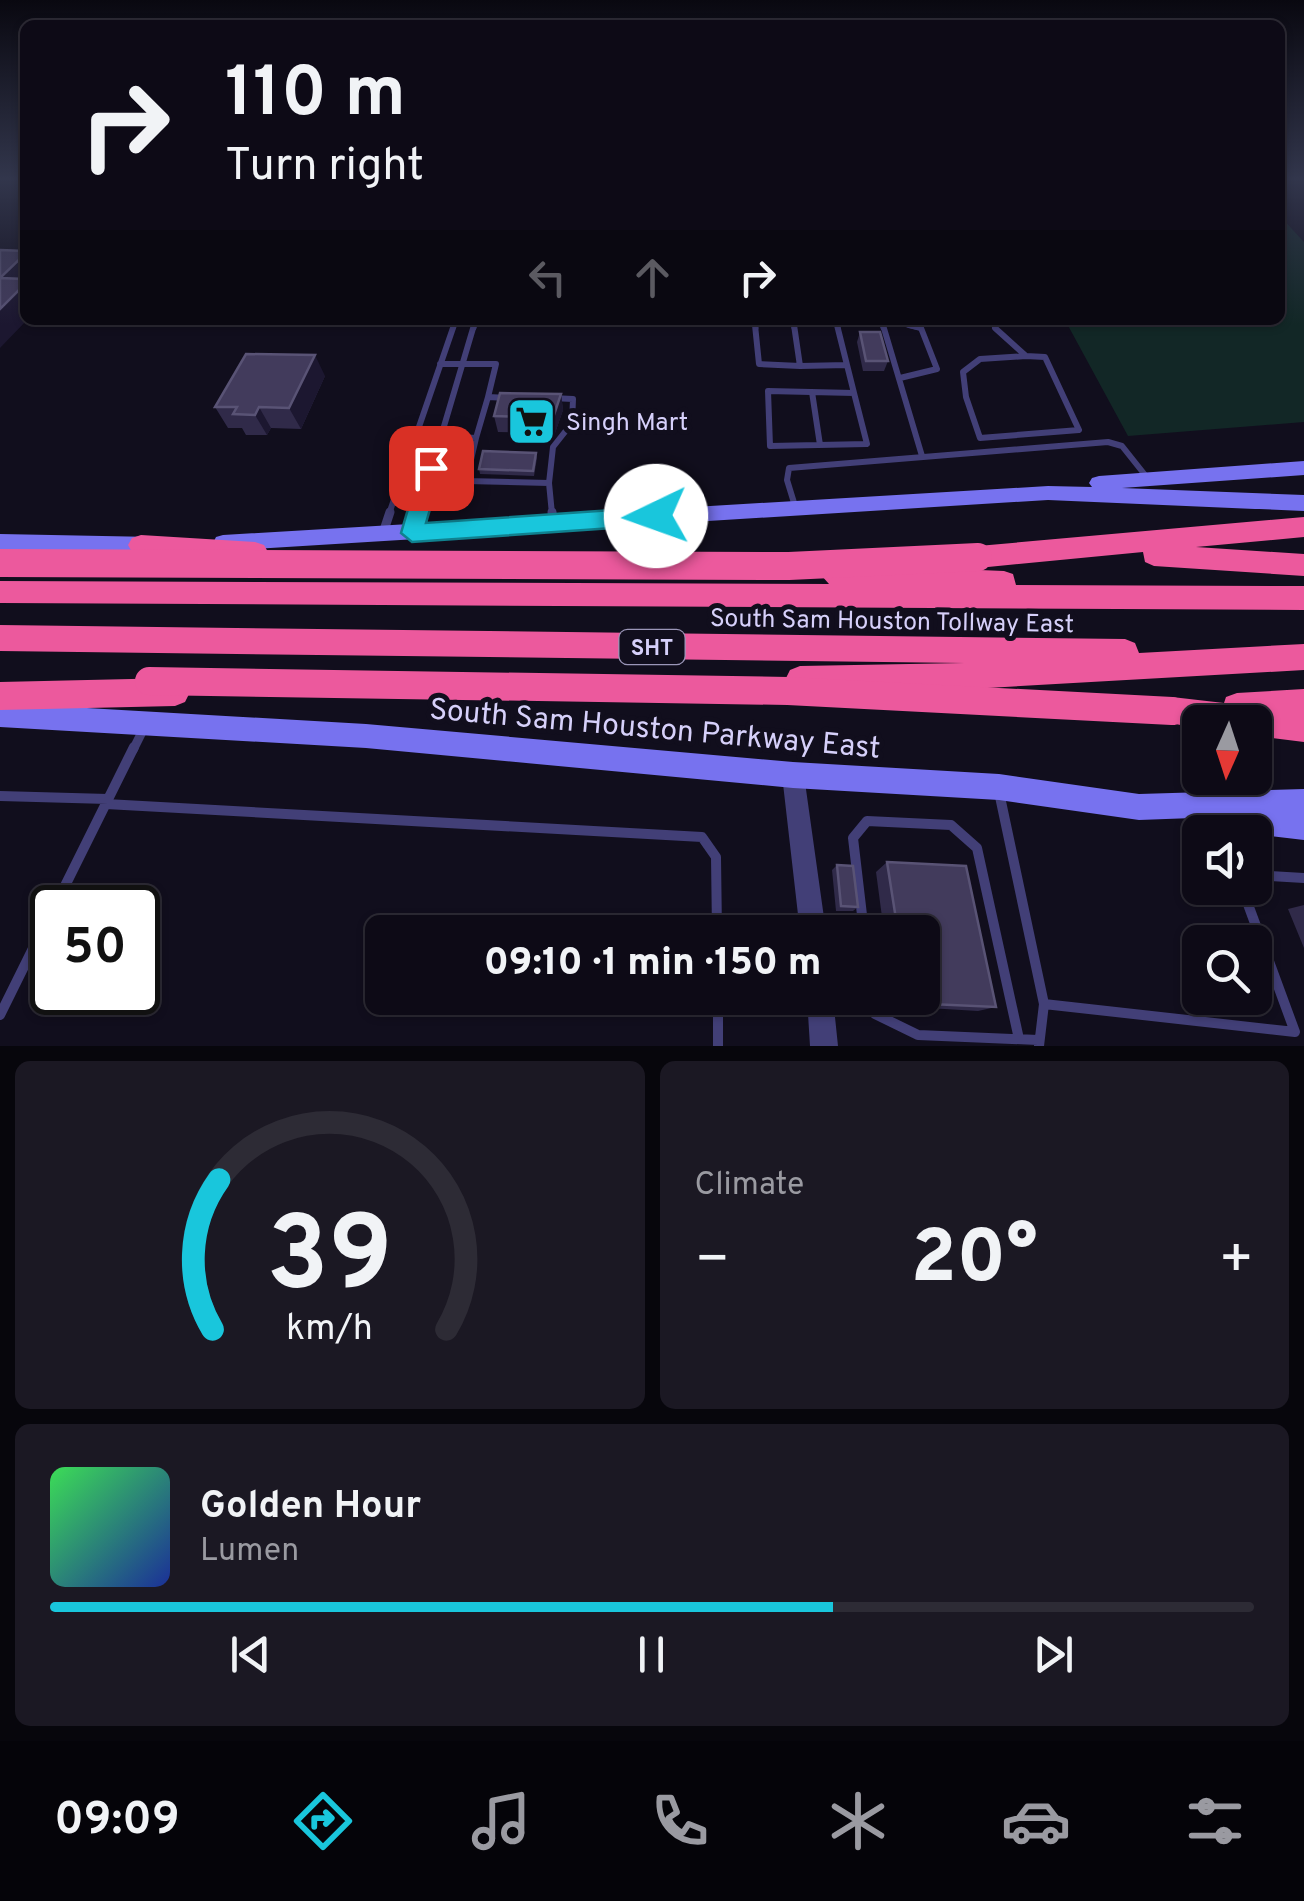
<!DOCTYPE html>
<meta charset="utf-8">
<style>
body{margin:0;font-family:Overpass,sans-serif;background:#1b1823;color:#f1f3f6;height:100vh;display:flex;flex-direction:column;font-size:38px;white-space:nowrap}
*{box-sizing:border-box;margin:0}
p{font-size:32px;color:#9a9aa1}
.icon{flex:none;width:55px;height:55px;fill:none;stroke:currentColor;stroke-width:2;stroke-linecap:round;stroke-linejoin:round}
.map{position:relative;height:1046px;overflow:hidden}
.drawer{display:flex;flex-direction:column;gap:15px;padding:15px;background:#07060c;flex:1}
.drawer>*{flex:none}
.top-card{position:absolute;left:20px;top:20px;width:1265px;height:305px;border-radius:15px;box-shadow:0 2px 8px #0004,0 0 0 2px #2d2b35;background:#0d0a16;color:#f1f3f6;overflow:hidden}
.needle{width:65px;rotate:183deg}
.controls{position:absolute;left:1182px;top:705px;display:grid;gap:20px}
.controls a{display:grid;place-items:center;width:90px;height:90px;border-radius:15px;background:#0d0a16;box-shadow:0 2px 8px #0004,0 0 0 2px #2d2b35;font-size:50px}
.speed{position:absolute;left:30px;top:885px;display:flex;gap:20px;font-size:50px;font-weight:700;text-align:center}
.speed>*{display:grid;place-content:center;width:130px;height:130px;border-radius:50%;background:#0d0a16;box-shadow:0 2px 8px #0004,0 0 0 2px #2d2b35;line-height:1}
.speed .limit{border:5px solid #111;border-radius:15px;background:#fff;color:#111}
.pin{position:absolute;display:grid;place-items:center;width:85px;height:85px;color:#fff;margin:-42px;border-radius:20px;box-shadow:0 5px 15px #0006}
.me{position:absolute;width:110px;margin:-55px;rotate:267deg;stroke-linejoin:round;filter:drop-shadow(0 0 8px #0008)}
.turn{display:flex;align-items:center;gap:35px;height:210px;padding:0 40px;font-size:45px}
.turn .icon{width:130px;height:130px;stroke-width:2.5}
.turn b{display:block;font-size:70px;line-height:85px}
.lanes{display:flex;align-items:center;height:95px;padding:0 40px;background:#0003;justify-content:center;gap:50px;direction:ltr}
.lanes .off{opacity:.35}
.big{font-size:75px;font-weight:800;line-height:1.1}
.drawer .widget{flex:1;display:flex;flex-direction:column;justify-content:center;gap:15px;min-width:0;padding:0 35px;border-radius:15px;background:#1b1823}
.drawer .dial{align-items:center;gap:0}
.dial svg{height:260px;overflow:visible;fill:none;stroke:#2d2b35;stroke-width:7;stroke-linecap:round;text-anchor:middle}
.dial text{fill:#f1f3f6;stroke:none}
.song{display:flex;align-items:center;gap:30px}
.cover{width:120px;height:120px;border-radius:15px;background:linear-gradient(135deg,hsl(130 70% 55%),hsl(230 70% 35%))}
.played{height:10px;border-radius:5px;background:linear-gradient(90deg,#19c6dc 65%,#2d2b35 65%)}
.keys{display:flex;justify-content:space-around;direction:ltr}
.heat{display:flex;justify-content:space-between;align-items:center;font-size:55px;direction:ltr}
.drawer .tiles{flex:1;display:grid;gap:15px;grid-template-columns:1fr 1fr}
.widget:last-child{grid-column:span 2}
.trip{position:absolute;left:365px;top:915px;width:575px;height:100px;border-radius:15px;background:#0d0a16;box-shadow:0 2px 8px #0004,0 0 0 2px #2d2b35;font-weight:800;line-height:100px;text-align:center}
.tab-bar{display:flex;height:160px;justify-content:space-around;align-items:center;background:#050409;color:#9a9aa1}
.tab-bar .icon{width:70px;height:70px}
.tab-bar .active{color:#19c6dc}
.tab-bar b{font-size:45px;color:#f1f3f6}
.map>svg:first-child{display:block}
.green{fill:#122726}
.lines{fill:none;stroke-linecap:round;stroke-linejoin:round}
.service-far3{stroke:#423f77;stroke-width:5}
.service-far2{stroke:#423f77;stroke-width:6}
.service-far1{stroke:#423f77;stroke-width:9}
.service{stroke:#423f77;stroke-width:10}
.tertiary{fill:#423f77;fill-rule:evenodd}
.secondary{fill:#7772ef;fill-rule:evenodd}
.motorway{fill:#ec599d;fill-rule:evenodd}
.motorway-bridge{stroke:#ec599d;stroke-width:28}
.wall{fill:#302a49}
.shaded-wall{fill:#1c1730}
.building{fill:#423b5c;stroke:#595375;stroke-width:2.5}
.route{fill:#19c6dc;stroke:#10818f;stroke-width:2.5}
.labels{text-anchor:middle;stroke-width:10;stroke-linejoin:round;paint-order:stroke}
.shield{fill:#110e1d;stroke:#9b96b8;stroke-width:2.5}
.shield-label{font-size:22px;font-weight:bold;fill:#d6d0fa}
.poi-label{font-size:25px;fill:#d6d0fa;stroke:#110e1d;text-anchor:start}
.street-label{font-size:25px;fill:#d6d0fa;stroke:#110e1d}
.near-street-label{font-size:30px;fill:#d6d0fa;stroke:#110e1d}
</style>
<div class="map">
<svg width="1304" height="1046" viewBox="0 0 1304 1046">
<rect width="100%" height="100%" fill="#110e1d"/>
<!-- green -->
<path class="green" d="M1280,216L1304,242V422L1128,436L1065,320H1280Z"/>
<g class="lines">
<!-- service-far3 -->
<path class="service-far3" d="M755,320L756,328
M793,320L794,328
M836,320L838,328
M881,320L883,328
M888,320L920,328
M453,328L456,320
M474,328L476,320"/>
<!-- service-far2 -->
<path class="service-far2" d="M755,325L759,364L800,366
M794,325L800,366L847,365
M837,325L854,393
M883,325L922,456
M995,328L1026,356
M1026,356L1045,357L1079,430L980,438L966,397L963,372L980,359Z
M440,364H496L488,397L508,398
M900,378L937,369L921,328L909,325
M768,391L854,393L867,444L770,446Z
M812,392L820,445
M552,398L573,399L572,423L553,447L549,483L552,514
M441,436L476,438L488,397
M476,438L466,481L549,483
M795,506L787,480L789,468L1108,442L1122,446L1149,480
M389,514L454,325
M418,514L474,325"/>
<!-- service-far1 -->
<path class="service-far1" d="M552,512L553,521
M383,533L390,512
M412,533L418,512
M133,750L144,728"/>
<!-- service -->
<path class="service" d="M999,792L1044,1004L1295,1032L1242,888
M0,796L108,799
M106,804L702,837L716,857L717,932
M1255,875L1304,878
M54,908L134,747
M864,932L853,838L867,821L951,825L977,848L1019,1039
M718,998V1046
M872,998L875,1014L918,1035L1038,1040
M0,1015L52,910
M1039,1046L1044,1004"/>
<!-- tertiary -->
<path class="tertiary" d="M793,764L801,767L804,775L826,932H800L782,775L785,767Z
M807,998H833L838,1046H810Z"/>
<!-- secondary -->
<path class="secondary" d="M1304,461V475L1122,488L1304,495V511L1048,500L223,551L216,549L213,543L216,537L223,535L1048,486L1092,487L1089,483L1092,478L1099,476Z
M0,534L154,537L161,539L164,545L161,551L154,553L0,550Z
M0,703L366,724L793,762L999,774L1139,794L1304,789V840L1205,828L1196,824L1193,818L1139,820L999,800L793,788L366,748L0,727Z"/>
<!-- motorway -->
<path class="motorway" d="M1304,517V537L1196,547L1304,554V576L1154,566L1145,562L1143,552L978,568L969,564L965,557L969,550L978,546Z
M141,535L255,542L264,545L268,552L264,559L255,562L141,555L132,552L128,545L132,538Z
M834,564L1004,571L1013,574L1016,585L1304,586V610L0,603V581L829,584L821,575L825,567Z
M0,625L1125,639L1135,643L1139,653L1304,644V670L952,690L800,694L790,690L785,680L790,670L800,666L964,663L0,651Z
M175,678L185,682L190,692L185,702L175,706L0,710V682Z
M1304,689V742L1255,736V722H1200V729L1161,721L1157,711L1161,701L1172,697L1224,703L1226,697L1237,693Z"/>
<!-- motorway-bridge -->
<path class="motorway-bridge" d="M0,563L789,566L978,557
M149,681L788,691L1172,711"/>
</g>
<!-- wall -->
<path class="wall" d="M860,332L888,361L884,371H863L857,342Z
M325,376L301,429L271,428L267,435H246L242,428H228L215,407Z
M561,394L563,410L555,433L498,432L494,416Z
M536,453L537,458L534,476L480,474L479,469Z
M887,862L996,1007L978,1011L894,1006L893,998H922V932H884L876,872Z
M837,865L858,907L853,911H836L832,870Z
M1304,905V948L1288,909Z"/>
<!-- shaded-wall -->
<path class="shaded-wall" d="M25,254V320H27L0,348V279Z
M315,355L325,376L301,429L289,408Z
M561,394L563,410L555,433L553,418Z
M259,407L271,428L267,435L255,415Z"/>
<!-- building -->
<path class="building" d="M0,250L25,251V254L0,278Z
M0,278L25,279V284L0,309Z
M860,332H880L888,361H866Z
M246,354L315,355L289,408L259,407L255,415L233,414L237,407H215Z
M500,393L561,394L553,418L494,416Z
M483,451L536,453L533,471L479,469Z
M887,862L966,866L996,1007L908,1003L907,998H922V932H898Z
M837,865L853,866L858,907L841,906Z"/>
<!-- sky -->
<linearGradient id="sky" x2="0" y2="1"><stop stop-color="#090810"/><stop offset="0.55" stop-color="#32364c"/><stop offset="1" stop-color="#32364c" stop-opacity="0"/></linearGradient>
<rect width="1304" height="325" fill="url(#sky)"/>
<!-- route -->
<path class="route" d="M431,460L442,468L426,523L656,507L668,516L656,525L412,542L401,533L420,468Z"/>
<!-- icons -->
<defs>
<symbol id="supermarket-square" viewBox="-11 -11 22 22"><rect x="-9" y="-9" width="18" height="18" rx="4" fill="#19c6dc" stroke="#110e1d"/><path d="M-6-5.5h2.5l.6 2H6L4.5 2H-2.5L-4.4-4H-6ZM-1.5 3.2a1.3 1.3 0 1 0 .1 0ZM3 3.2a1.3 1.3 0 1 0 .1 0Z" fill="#111"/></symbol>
</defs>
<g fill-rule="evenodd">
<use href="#supermarket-square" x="504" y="394" width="55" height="55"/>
</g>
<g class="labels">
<!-- shield labels -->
<rect class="shield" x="619.5" y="630" width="65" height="34" rx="8"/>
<g class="shield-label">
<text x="652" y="655">SHT</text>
</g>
<!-- poi labels -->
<g class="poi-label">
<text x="566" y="430">Singh Mart</text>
</g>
<!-- street labels -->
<g class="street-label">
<text transform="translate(892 620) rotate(1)" y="9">South Sam Houston Tollway East</text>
</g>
<!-- near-street labels -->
<g class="near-street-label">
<text transform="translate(655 728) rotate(5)" y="10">South Sam Houston Parkway East</text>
</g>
</g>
</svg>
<div class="controls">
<a><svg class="needle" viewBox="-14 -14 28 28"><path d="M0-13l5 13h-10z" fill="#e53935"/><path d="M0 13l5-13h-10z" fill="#9a9aa1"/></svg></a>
<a><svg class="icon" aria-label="sound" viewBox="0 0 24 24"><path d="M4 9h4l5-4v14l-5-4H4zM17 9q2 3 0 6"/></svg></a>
<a><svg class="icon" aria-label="search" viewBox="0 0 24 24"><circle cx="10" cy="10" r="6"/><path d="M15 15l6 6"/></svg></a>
</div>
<div class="speed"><div class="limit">50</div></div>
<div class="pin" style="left:431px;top:468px;background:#d93025"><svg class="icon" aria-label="arrive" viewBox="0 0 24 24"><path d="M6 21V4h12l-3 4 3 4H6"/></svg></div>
<svg class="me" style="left:656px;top:516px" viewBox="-20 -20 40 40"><circle r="19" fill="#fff"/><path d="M0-13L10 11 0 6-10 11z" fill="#19c6dc"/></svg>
<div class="trip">09:10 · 1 min · 150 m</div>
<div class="top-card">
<div class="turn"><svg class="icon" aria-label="right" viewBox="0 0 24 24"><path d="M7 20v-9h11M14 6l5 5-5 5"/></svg><div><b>110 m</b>Turn right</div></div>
<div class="lanes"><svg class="icon off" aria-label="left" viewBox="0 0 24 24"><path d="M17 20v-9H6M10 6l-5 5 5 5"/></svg><svg class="icon off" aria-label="ahead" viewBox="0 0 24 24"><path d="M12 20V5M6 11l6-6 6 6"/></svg><svg class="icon" aria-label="right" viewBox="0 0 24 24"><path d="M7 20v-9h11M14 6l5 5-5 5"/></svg></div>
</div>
</div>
<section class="drawer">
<div class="tiles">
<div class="widget dial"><svg viewBox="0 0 100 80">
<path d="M14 69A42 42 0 1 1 86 69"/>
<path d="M14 69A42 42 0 0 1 16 23" stroke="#19c6dc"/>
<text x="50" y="56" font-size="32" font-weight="700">39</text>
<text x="50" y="72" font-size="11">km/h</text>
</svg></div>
<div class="widget"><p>Climate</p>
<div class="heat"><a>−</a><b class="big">20°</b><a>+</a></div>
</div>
<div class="widget">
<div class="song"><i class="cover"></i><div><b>Golden Hour</b><p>Lumen</p></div></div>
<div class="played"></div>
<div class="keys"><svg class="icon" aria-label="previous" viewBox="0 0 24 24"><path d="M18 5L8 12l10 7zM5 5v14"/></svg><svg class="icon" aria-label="pause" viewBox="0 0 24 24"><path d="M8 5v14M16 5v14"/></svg><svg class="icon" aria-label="next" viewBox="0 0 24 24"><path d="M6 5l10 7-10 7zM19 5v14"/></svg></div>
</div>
</div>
</section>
<nav class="tab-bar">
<b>09:09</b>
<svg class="icon active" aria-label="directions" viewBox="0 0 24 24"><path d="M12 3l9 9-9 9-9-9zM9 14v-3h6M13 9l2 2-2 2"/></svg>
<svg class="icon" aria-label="music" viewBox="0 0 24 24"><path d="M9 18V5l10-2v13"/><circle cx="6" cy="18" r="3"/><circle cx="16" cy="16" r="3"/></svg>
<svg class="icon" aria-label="phone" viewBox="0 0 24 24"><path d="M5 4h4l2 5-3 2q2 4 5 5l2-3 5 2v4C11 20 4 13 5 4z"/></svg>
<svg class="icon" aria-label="climate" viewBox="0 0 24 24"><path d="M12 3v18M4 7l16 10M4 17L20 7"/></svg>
<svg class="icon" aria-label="car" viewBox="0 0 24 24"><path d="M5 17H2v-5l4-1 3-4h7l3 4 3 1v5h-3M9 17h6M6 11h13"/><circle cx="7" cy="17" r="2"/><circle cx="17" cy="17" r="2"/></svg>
<svg class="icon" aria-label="filters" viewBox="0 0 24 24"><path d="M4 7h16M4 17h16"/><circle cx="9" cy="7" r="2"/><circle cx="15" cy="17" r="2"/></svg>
</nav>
